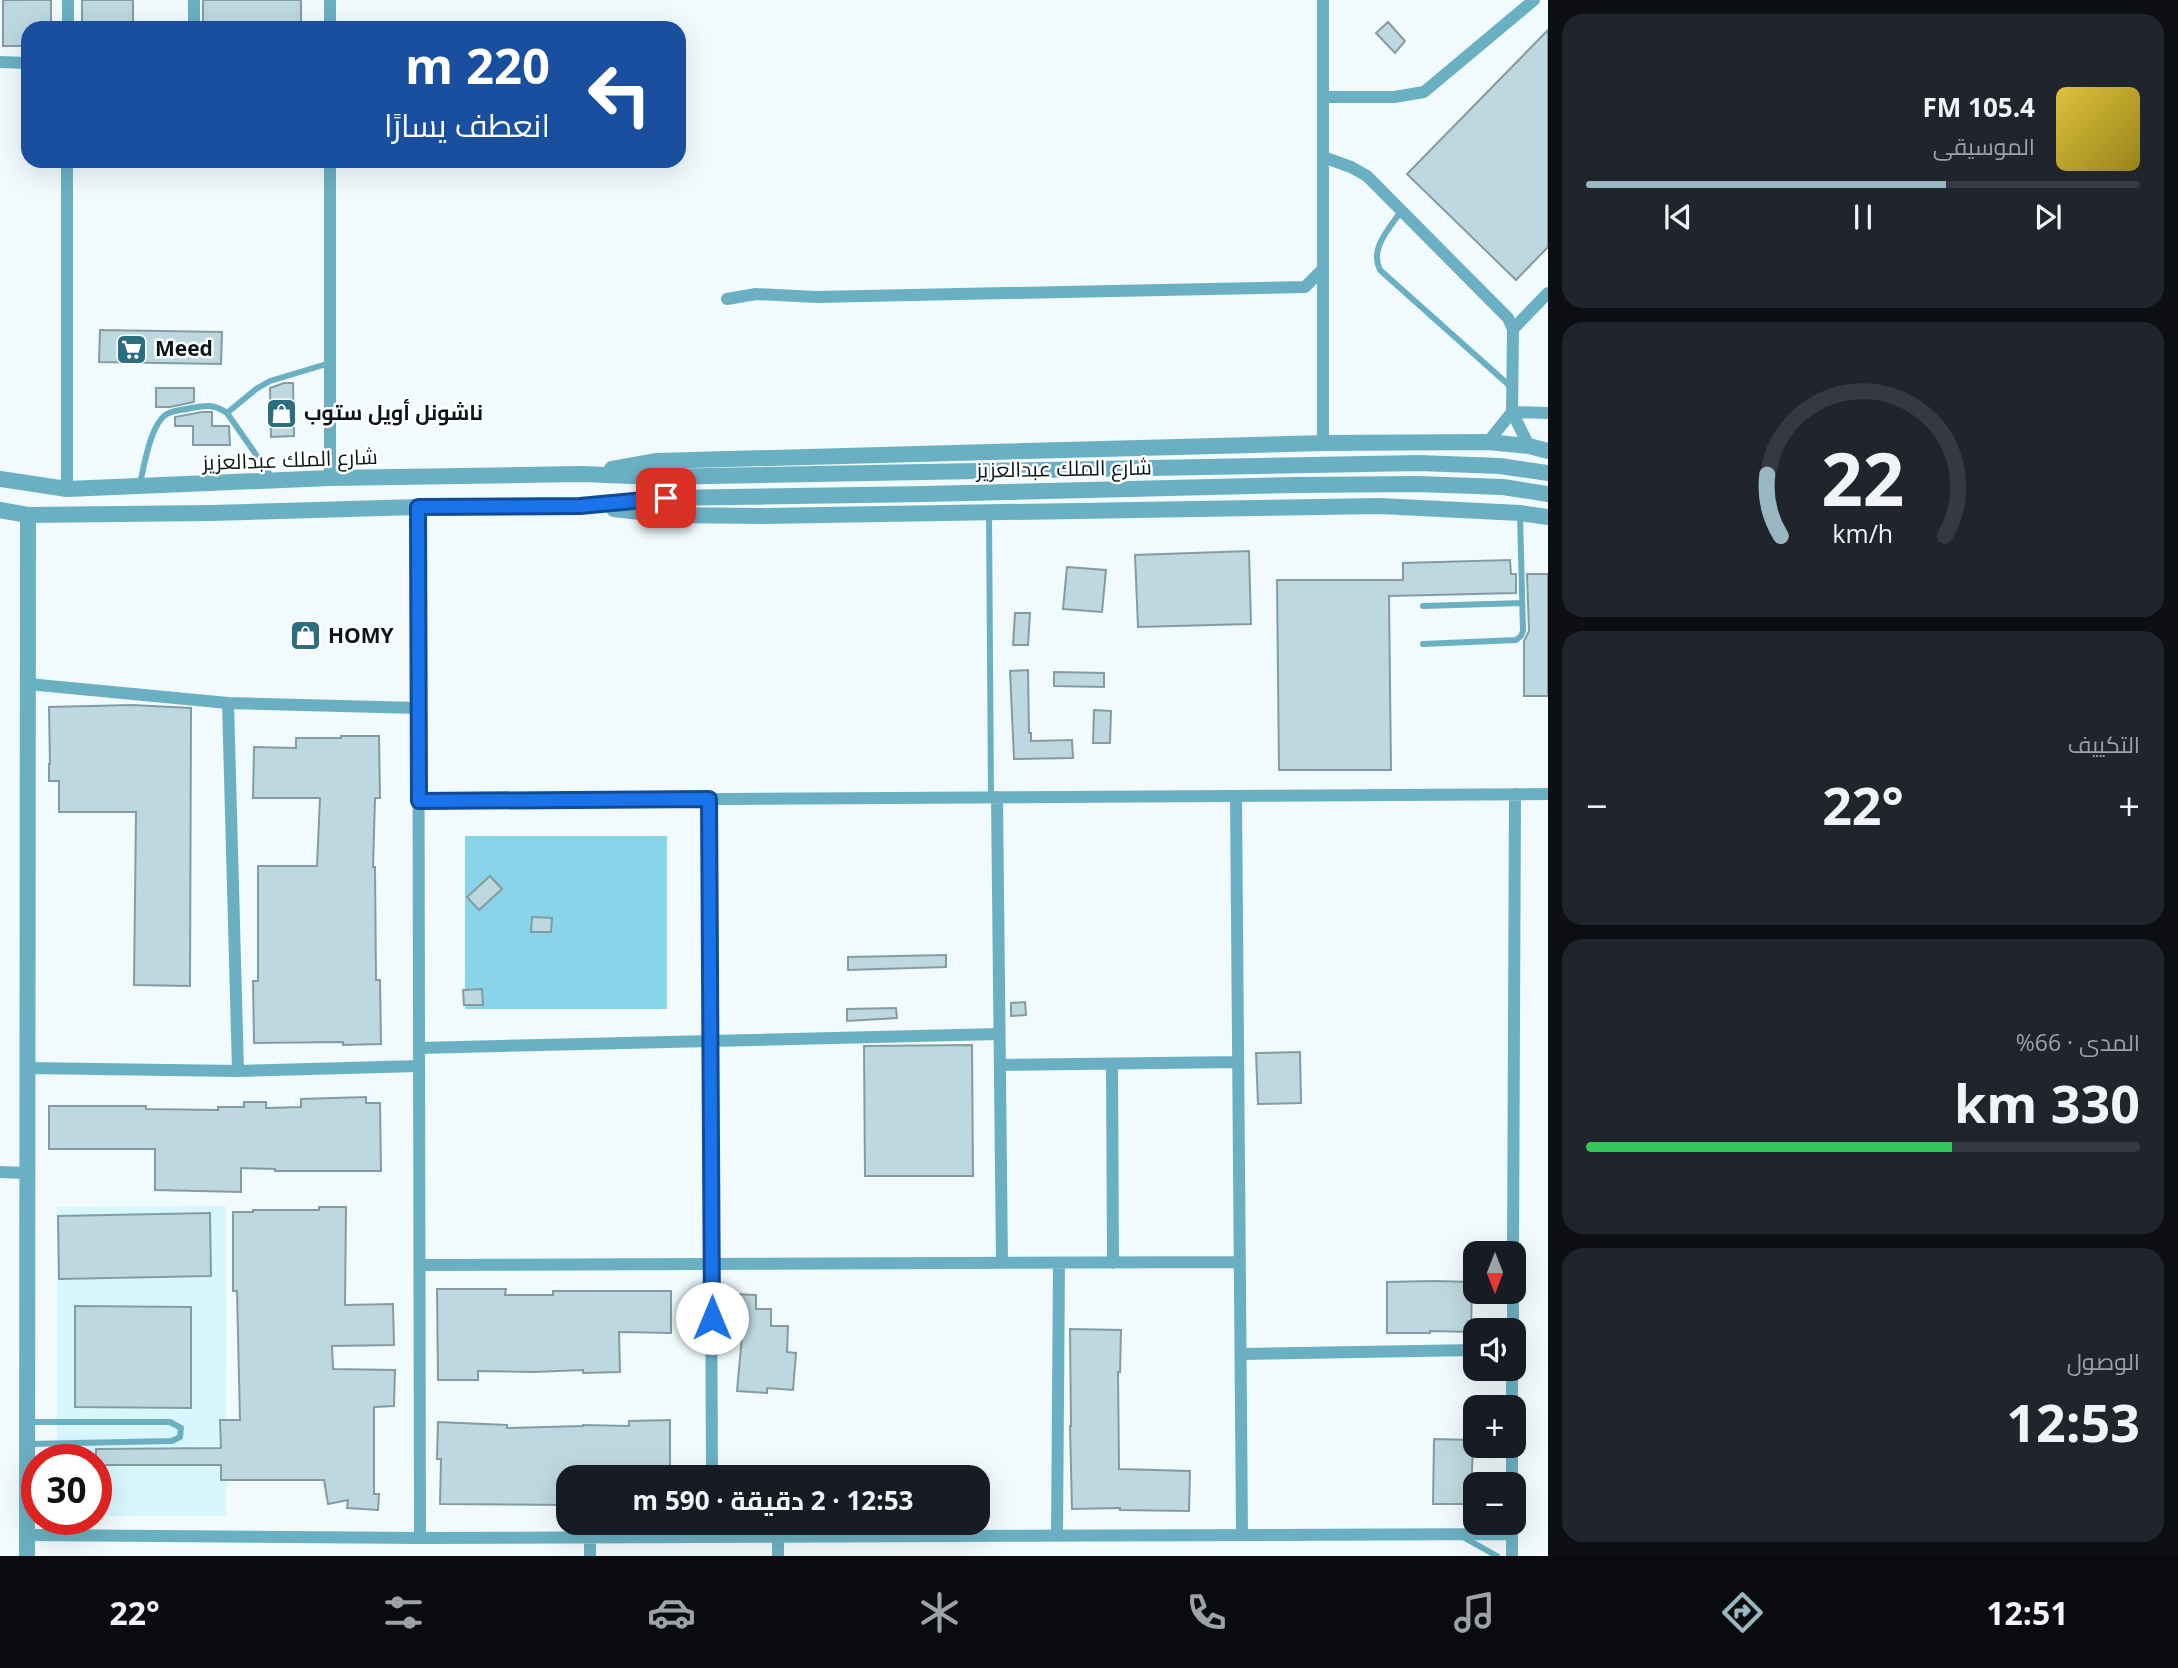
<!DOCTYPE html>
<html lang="ar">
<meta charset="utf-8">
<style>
body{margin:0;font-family:"Open Sans",Cairo,sans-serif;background:#20242c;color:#f1f3f6;direction:rtl;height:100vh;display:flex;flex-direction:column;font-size:26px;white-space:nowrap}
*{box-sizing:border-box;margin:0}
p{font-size:23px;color:#9ea1a6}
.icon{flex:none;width:38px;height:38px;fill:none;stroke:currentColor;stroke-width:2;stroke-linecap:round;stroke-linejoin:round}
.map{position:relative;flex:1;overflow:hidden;direction:ltr}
.sheet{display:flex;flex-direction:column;gap:14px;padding:14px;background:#0d0f14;width:630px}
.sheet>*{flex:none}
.hud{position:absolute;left:21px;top:21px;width:665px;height:147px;border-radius:21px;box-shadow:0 7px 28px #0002;direction:rtl;background:#1a4fa0;color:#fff;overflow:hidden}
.needle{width:46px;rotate:180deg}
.controls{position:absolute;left:1463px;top:1241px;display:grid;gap:14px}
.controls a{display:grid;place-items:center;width:63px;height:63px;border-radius:14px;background:#171b24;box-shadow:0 7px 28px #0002;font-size:35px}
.speed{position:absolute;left:21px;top:1444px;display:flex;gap:14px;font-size:35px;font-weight:700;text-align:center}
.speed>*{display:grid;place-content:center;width:91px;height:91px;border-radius:50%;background:#171b24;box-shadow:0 7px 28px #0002;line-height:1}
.speed .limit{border:10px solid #d22;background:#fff;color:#111}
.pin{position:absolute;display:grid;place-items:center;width:60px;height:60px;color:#fff;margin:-30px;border-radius:14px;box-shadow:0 4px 10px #0006}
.me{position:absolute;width:77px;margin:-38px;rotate:0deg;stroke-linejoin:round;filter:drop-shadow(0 0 5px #0008)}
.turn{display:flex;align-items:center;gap:24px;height:147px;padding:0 21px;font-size:32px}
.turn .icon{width:91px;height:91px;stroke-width:2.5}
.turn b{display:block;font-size:49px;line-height:60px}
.big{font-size:52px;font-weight:700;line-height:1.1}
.sheet .widget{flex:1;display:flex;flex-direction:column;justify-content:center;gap:10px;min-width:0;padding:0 24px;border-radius:21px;background:#20242c}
.sheet .dial{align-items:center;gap:0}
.dial svg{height:182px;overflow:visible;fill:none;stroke:#363941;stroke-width:7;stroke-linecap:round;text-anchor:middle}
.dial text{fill:#f1f3f6;stroke:none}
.song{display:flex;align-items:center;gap:21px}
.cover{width:84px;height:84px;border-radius:10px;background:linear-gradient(135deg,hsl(50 70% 55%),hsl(50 70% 35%))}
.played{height:7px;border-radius:4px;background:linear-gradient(90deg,#98b7c0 65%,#363941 65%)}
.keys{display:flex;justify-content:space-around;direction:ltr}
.heat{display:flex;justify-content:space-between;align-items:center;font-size:38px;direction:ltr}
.charge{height:10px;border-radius:5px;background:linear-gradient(90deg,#34c759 66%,#363941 0)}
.trip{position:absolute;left:556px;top:1465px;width:434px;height:70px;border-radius:21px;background:#171b24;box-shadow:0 7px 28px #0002;font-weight:700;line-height:70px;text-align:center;direction:rtl}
.tab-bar{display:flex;height:112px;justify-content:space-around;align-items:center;background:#090b0e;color:#9ea1a6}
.tab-bar .icon{width:49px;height:49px}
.tab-bar .active{color:#98b7c0}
.tab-bar b{font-size:32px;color:#f1f3f6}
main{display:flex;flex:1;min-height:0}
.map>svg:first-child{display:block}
.built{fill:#d9f6ff}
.green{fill:#89d4e9}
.building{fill:#bdd8df;stroke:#839ca3;stroke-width:2}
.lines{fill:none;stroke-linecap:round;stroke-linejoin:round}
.service{stroke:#6bb0c2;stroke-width:6}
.minor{stroke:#6bb0c2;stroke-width:12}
.tertiary{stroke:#6bb0c2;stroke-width:16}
.route-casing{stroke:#114b97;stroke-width:18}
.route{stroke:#1a73e8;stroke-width:12}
.labels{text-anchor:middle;stroke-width:5;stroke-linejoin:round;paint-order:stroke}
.poi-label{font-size:21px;font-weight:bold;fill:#0b1518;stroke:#fff;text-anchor:start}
.street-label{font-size:21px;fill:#0b1518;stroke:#fff}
</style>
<main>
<section class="sheet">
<div class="widget">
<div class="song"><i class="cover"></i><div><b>105.4 FM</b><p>الموسيقى</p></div></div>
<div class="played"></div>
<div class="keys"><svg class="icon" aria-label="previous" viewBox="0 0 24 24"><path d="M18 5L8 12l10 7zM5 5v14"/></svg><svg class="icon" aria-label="pause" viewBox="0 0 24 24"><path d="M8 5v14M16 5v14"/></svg><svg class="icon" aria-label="next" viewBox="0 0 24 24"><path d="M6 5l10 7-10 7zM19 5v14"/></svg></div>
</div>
<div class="widget dial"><svg viewBox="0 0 100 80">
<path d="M14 69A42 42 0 1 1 86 69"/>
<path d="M14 69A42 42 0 0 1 8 42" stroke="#98b7c0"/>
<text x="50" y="56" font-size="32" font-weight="700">22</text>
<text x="50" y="72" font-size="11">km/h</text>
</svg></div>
<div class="widget"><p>التكييف</p>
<div class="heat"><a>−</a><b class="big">22°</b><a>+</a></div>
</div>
<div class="widget"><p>المدى · 66%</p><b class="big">330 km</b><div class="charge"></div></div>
<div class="widget"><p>الوصول</p><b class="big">12:53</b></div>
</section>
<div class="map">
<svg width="1548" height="1556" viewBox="0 0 1548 1556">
<rect width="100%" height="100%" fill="#f1fbfe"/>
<!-- built -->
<path class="built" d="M226,1206V1516H96V1460L57,1459V1207Z"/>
<!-- green -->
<path class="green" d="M465,836H667V1009H465Z"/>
<!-- building -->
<path class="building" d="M3,0H51V28H28V46H3Z
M82,0H133V28H82Z
M203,0H301V28H203Z
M1388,22L1405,41L1395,53L1376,33Z
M1548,30V247L1516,280L1407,174Z
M100,330L222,332L221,364L99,362Z
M284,383H293L294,436L271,437L270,388Z
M156,388H194V402L170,407H156Z
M202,412H212V426H229L230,445H193V426H175V417Z
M1249,551L1251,624L1138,627L1135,555Z
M1510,560L1511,574H1516V593L1389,596L1391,770H1279L1277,580H1403V563Z
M1067,567L1106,570L1102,612L1063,609Z
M1527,574H1548V696H1524V641L1529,631Z
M1015,613H1030L1028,645H1013Z
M1028,670L1029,733H1031V741L1072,740L1073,758L1014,759L1010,671Z
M1054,672L1104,673V687L1054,686Z
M132,705L191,708L190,986L134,985L136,812H59V781H49V764H50L49,707Z
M1094,710L1111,711L1110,743H1093Z
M341,736H379L380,798H375L373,867H375L376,980H380L381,1044L343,1045V1042L254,1043L253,981H258V866H317L320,798H253L254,747L296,748V738H341Z
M490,876L502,889L479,910L467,897Z
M532,917L552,918L551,932H531Z
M946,955V967L848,970V957Z
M482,989L483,1005H464L463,990Z
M1025,1002L1026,1015L1011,1016V1003Z
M896,1008L897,1018L847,1021V1009Z
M972,1045L973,1176H865L864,1046Z
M1300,1052L1301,1103L1258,1104L1256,1053Z
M366,1097V1103H380L381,1171H275V1169L241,1168V1192L155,1190V1149H49V1106H146V1109L218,1110V1107H244V1102H266V1108L301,1107V1099Z
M319,1207H346L345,1305L393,1304L394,1345L332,1346L333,1369L395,1370L394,1406L374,1407V1494H379L378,1510L347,1508L348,1500L328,1504L324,1480H221V1465H96V1449L221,1448L220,1420H240L237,1291H233V1212H253V1210H319Z
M210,1213L211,1276L59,1279L58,1216Z
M1434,1281L1472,1282L1471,1332L1430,1331V1333H1387V1282Z
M437,1289H506L505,1295H553V1291H671V1333L619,1332L620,1372L583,1373V1370L534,1372L478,1371V1380H438Z
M733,1294L756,1295V1309H771V1326H788L787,1352L796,1353L793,1390L767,1388V1393L737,1391L742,1336H740V1322H733Z
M75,1306L191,1307V1408L75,1407Z
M1070,1329L1121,1330L1120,1372H1118L1119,1469L1190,1471L1189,1511L1120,1510V1508L1072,1509L1070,1426H1071Z
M670,1420V1477H569V1505L440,1504L441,1459H437L438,1422L507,1425V1428L583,1426V1425L629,1426V1421Z
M1434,1439L1473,1440L1471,1504H1433Z"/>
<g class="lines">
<!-- service -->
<path class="service" d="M1401,211C1390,228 1369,248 1380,270L1511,387
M227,413L256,389L270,381L330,363
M140,484C144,466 151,420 169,413C175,410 184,410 191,408C206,405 214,404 227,413L273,479
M989,514L991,797
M1423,606L1522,603
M1423,644L1516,640L1521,636L1523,631L1520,515
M29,1444L172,1441L180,1437L181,1428L170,1422H30
M1463,1537L1497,1556"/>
<!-- minor -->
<path class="minor" d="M68,0V28
M330,0V28
M194,28V0
M0,62L28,63
M1323,97H1394L1424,92L1534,0
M1323,157L1351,167L1367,176L1508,318L1513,329
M727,299L756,294L816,297L1305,287L1323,269
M1512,412L1548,413
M1488,442L1512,412
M1323,443V0
M1529,446L1512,412L1513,329L1548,293
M330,478V161
M67,489V161
M418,507L420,1538
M28,684L228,703L418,708
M228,703L238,1071
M1236,796L1242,1535
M997,797L1002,1263
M709,799L712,1477
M419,801L1548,794
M419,1048L999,1034
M1112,1064L1113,1263
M1000,1065L1238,1062
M27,1068L238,1071L419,1066
M0,1172L27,1173
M1513,1253L1515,794
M420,1265L1240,1262
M1513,1330V1292
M1241,1354L1475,1350
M1512,1407V1368
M1512,1484V1446
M27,1535L420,1538L1512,1534
M1057,1536L1059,1263
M590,1556V1538
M778,1556V1537
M1512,1556V1522"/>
<!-- tertiary -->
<path class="tertiary" d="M612,469L657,461L1323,443L1488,442L1529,446L1548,451
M0,479L67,489L330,478L582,474L656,477L1419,463L1500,466L1548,473
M614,509L665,515L763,516L1380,506L1520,513L1548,517
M0,510L28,515L211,513L418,507L580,506L666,498L924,494L1294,485L1418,484L1503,487L1548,494
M27,1556L28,515"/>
</g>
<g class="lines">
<defs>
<path id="route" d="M666,498L580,506L418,507L419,801L709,799L712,1318"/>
</defs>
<!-- route casing -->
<use href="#route" class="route-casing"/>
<!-- route -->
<use href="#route" class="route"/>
</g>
<!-- icons -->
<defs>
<symbol id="supermarket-square" viewBox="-11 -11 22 22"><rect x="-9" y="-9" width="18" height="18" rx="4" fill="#2b6e7f" stroke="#fff"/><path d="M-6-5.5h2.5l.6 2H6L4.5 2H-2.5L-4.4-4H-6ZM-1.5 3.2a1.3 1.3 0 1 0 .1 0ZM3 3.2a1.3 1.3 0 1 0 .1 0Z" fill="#fff"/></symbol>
<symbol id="shop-square" viewBox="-11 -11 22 22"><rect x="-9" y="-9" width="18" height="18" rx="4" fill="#2b6e7f" stroke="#fff"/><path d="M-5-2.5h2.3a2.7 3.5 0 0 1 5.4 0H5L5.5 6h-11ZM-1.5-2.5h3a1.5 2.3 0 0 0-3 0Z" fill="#fff"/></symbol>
</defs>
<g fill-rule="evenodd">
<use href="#supermarket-square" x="114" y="332" width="35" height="35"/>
<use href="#shop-square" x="264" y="396" width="35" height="35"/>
<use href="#shop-square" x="288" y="618" width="35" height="35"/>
</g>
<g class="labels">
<!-- poi labels -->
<g class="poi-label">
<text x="155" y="356">Meed</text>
<text x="304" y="420">ناشونل أويل ستوب</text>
<text x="328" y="643">HOMY</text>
</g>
<!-- street labels -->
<g class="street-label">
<text transform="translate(290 460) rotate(-2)" y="7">شارع الملك عبدالعزيز</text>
<text transform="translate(1064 469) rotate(-1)" y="7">شارع الملك عبدالعزيز</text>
</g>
</g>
</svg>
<div class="controls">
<a><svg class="needle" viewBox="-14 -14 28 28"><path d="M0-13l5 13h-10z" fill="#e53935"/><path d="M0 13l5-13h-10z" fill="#9ea1a6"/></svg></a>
<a><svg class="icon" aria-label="sound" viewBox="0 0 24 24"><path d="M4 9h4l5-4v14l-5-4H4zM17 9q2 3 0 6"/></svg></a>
<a>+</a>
<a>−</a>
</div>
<div class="speed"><div class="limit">30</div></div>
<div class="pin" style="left:666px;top:498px;background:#d93025"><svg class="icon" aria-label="arrive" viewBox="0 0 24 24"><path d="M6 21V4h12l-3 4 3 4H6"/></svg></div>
<svg class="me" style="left:712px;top:1318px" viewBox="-20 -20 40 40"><circle r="19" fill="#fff"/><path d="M0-13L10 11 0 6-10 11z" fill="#1a73e8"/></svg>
<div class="trip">12:53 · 2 دقيقة · 590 m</div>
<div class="hud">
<div class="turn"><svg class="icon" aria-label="left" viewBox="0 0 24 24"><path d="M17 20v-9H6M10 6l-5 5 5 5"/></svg><div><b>220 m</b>انعطف يسارًا</div></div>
</div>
</div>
</main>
<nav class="tab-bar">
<b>12:51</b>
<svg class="icon active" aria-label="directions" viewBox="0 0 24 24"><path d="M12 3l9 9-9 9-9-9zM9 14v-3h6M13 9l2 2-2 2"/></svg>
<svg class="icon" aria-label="music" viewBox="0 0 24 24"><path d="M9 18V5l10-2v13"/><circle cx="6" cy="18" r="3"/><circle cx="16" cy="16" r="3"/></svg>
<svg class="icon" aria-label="phone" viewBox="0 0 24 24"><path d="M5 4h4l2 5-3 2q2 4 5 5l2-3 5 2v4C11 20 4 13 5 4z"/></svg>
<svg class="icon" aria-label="climate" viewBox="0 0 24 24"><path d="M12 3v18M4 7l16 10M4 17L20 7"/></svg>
<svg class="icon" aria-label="car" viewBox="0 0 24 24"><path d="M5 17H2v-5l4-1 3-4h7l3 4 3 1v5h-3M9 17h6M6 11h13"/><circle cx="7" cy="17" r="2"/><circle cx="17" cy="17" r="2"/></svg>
<svg class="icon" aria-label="filters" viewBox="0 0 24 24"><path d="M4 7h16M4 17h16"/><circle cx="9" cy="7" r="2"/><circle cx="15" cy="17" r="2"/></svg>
<b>22°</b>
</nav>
